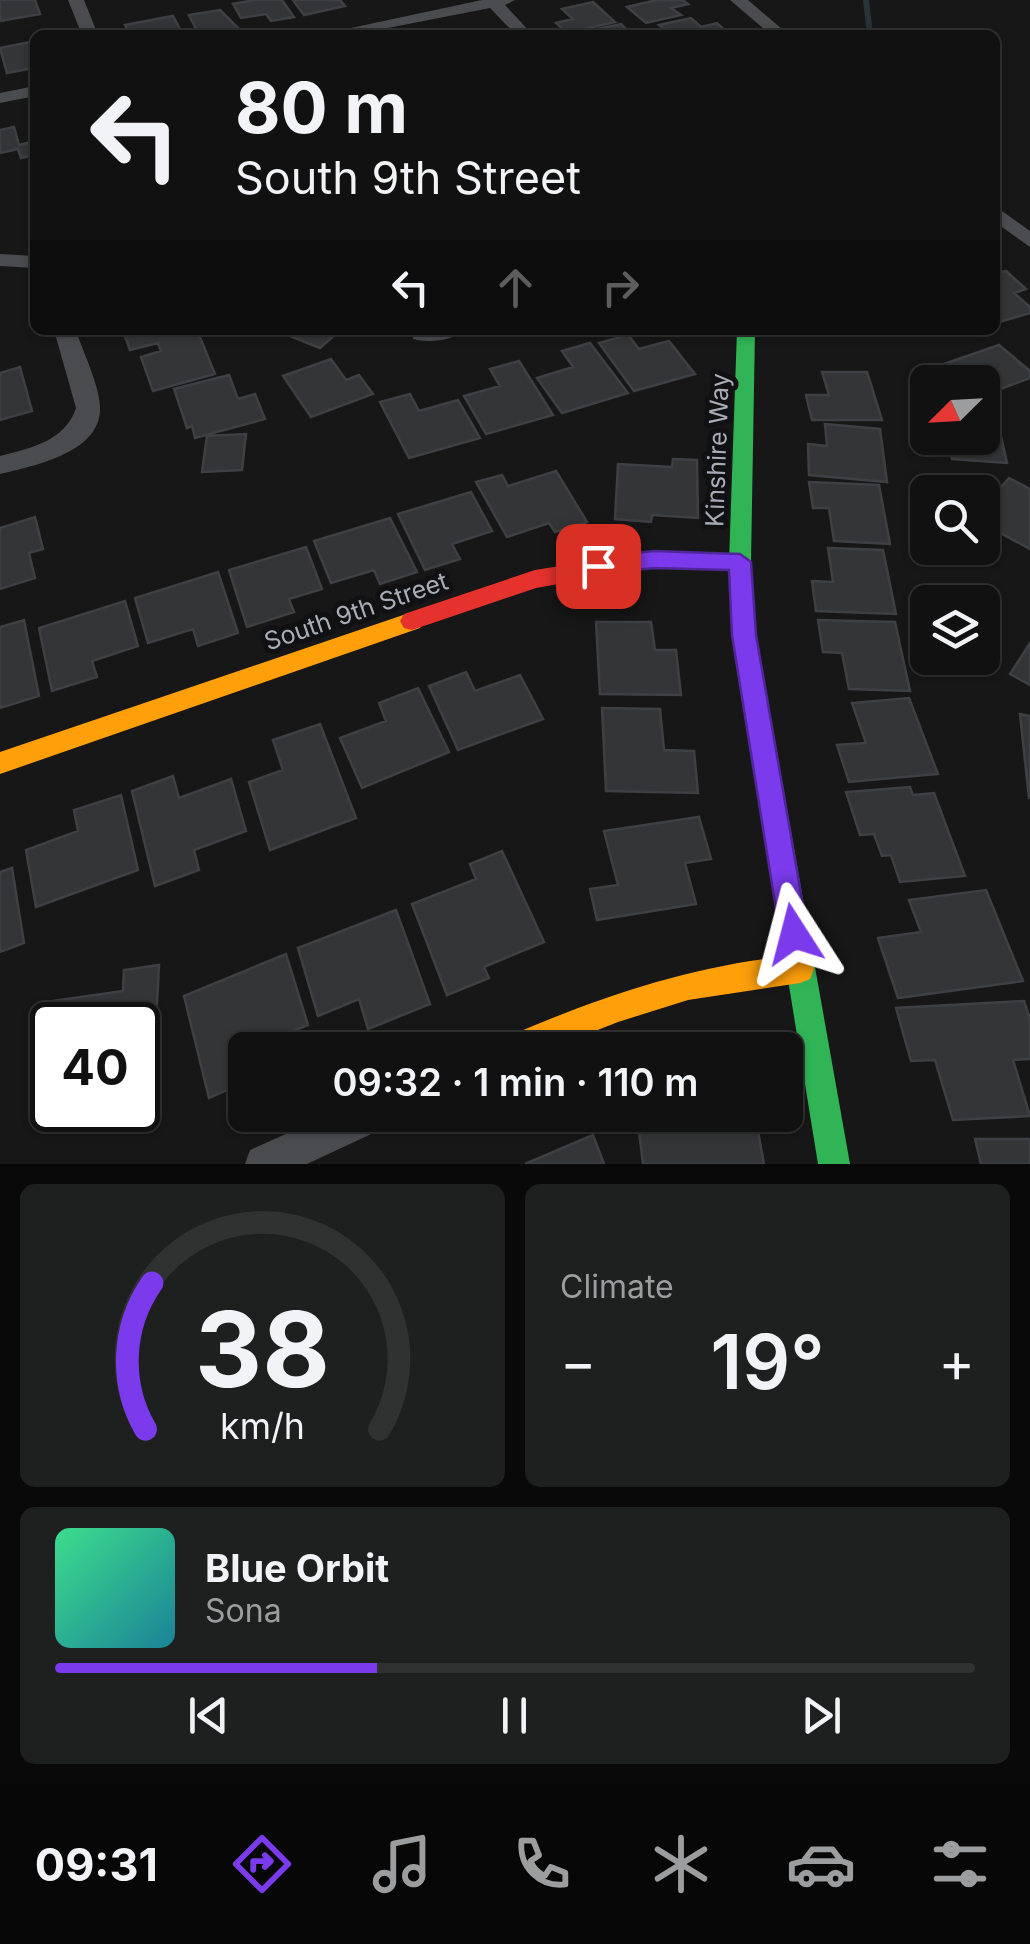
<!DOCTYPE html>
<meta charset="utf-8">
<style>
body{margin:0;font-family:Inter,sans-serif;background:#1e1f1f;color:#f1f3f6;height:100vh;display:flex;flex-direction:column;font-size:38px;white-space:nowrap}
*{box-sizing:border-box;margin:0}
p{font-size:32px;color:#9c9d9f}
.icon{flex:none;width:55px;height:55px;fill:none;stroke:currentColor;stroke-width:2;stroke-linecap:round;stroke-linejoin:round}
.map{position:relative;height:1164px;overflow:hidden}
.details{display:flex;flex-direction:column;gap:20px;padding:20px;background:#090909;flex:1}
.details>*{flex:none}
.top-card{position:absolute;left:30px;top:30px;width:970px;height:305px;border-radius:15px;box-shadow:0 2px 8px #0004,0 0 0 2px #303131;background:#111;color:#f1f3f6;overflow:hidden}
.needle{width:65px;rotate:246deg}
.buttons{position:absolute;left:910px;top:365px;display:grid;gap:20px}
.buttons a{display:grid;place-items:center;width:90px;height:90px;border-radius:15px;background:#111;box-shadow:0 2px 8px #0004,0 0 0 2px #303131;font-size:50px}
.speed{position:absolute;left:30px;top:1002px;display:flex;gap:20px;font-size:50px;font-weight:700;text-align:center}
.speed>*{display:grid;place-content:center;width:130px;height:130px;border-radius:50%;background:#111;box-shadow:0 2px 8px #0004,0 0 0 2px #303131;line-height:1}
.speed .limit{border:5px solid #111;border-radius:15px;background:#fff;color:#111}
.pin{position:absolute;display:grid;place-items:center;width:85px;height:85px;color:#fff;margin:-42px;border-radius:20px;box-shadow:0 5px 15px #0006}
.me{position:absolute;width:110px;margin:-55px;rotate:351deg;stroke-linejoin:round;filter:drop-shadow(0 0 8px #0008)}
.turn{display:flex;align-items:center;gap:35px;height:210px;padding:0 40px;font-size:45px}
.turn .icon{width:130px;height:130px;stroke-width:2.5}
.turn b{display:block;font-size:70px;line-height:85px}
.lanes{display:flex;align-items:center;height:95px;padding:0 40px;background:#0003;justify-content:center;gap:50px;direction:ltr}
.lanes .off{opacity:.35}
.big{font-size:75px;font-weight:600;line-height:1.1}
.details .card{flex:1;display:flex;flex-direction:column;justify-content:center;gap:15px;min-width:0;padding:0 35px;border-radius:15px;background:#1e1f1f}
.details .dial{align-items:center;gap:0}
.dial svg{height:260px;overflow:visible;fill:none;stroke:#303131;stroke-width:7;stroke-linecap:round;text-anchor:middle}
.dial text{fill:#f1f3f6;stroke:none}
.song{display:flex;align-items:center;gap:30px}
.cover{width:120px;height:120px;border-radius:15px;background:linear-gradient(135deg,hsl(150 70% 55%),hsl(190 70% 35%))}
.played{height:10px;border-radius:5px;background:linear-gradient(90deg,#7c3aed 35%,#303131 35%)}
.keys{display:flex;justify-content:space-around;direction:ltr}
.heat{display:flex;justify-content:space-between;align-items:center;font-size:55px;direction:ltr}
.details .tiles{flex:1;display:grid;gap:20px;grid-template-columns:1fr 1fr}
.card:last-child{grid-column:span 2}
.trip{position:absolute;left:228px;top:1032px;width:575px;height:100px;border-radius:15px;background:#111;box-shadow:0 2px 8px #0004,0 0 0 2px #303131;font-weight:600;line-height:100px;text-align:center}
.tabs{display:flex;height:160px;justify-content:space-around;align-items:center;background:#070707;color:#9c9d9f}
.tabs .icon{width:70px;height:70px}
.tabs .active{color:#7c3aed}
.tabs b{font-size:45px;color:#f1f3f6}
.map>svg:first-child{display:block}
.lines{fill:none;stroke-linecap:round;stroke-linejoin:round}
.stream{stroke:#2a3239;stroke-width:6}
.building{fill:#343537;stroke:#3f4043;stroke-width:2.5}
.street{fill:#4b4c50;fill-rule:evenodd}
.fast{fill:#30b455;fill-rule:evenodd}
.slow{fill:#ff9f0a;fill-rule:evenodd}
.jam{fill:#e5322d;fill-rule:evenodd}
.route{fill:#7c3aed;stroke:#51269a;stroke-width:2.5}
.labels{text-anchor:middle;stroke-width:10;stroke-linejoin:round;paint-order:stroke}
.street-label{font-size:25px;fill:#a8adb8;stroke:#111113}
</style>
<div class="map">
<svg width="1030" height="1164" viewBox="0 0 1030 1164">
<rect width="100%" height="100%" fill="#171717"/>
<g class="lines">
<!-- stream -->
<path class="stream" d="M866,0L870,35"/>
</g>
<!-- building -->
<path class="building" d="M0,0H35L40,14L0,21Z
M254,0H282L294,17L271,21L266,14L241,18L233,4Z
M293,0H340L345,6L304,15Z
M657,0H683L688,4L671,8L681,15L646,23L627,7Z
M593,2L615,22L567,33L556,23L573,19L562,9Z
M220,10L238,28L199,35L189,15Z
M173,16L183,35H130L125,25Z
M691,18L701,27L717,23L728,33L670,35L659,25Z
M621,24L632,35H568Z
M35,41V58L30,59L33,68L7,73L0,48Z
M14,127L19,145L35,141V155L21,158L18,149L0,153V130Z
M1006,271L1026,289L1014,293L1030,307V313L996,323L995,273Z
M197,330L215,374L153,391L141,357L161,351L158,343L130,350L123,331Z
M275,330H334L338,332L320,348Z
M628,335L639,349L669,341L695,374L634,391L599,343Z
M590,343L628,393L562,413L537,378L573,367L562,351Z
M999,345L1030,371V378L982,396V382H960L941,365Z
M331,359L346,380L359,375L373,394L311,417L283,376Z
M519,361L553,415L486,434L464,396L500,386L490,369Z
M20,367L32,411L0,420V373Z
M822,372H867L882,420H812L806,395H829Z
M229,375L238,399L255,394L265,419L195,438L192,426L187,428L174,389Z
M410,394L419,411L458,400L480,438L409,458L380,402Z
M982,409L995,410L1007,463L952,459L948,438H982Z
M825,424L880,429L887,482L809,475L808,444L827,446Z
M246,434L242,470L202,472L207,436Z
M673,459L697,460L698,518L652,515L651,522L615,519L618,464L672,467Z
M556,471L587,522L555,532L549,523L507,537L476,482L502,475L508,486Z
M1009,478L1030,489V549L982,523V509Z
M809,482L879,485L890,544L834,541L829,508H813Z
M471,492L492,531L452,544L460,559L425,570L398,514Z
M35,517L43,549L29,553L35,578L0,589V528Z
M390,518L417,572L380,584L374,570L331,583L314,541Z
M306,547L322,589L289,599L294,612L247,627L229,570Z
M828,548L883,550L896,614L816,611L812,581L833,582Z
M218,572L238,633L198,646L193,629L148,643L135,598Z
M125,601L138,646L92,661L97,677L52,691L39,628Z
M24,620L39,696L0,708V627Z
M818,620L895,622L910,691L849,689L842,653L823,652Z
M596,622H651L655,650H676L681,695L600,694Z
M1030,643V685L1010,674Z
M466,672L475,691L520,675L543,719L458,750L429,686Z
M418,688L449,752L362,788L340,738L386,721L379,703Z
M909,698L938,774L849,782L837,745L866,743L852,703Z
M602,708L660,709L664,750L694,751L698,793L606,791Z
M1020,714L1030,716V798H1029Z
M320,724L356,818L270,850L249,782L283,770L273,740Z
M173,776L179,798L231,779L246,831L194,850L199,870L155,886L132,791Z
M910,787L913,795L934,793L965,876L900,882L891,855L882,856L874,834L860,835L846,792Z
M121,795L138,870L36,907L26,850L78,831L74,810Z
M699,817L711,859L685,863L696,904L597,920L590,889L618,885L604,831Z
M502,851L544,942L484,967L489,978L447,995L412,904L476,879L470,864Z
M12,868L24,943L0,952V872Z
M986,890L1023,981L898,998L878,938L921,932L909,900Z
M396,910L430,1004L368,1029L359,999L318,1016L298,948Z
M286,954L308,1025L245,1050V1082L209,1098L184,996Z
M159,965L153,1079L138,1081V1025H52V1108L32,1111L45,1002L123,991L124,970Z
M1024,1001L1030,1019V1059L1013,1060L1030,1116L953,1120L935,1060L911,1061L896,1008Z
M637,1115H691V1119L755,1115L764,1164H643Z
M593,1135L604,1164H525Z
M975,1139H1030V1164H981Z"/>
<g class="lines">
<!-- street -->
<path class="street" d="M68,0H84L98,35H82Z
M482,0H515L505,5L533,35H516L490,8L352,35H318Z
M730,0H748L789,35H771Z
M35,86V96L0,103V93Z
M995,206L1030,231V247L995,222Z
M0,254L35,256V268L0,266Z
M54,330H76C83,353 99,383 100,407C102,453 32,466 0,474V456C31,448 65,441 76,408Z
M412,330H464C454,341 427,343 413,339Z
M328,1115H390L384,1128L307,1164H245L250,1150Z"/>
<!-- fast -->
<path class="fast" d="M737,330H755L751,562L756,635L850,1164H818L732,635L729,562Z"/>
<!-- slow -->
<path class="slow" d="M412,612L420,614L424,621L420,628L0,774V752Z
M800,955L810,959L814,969L810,979L800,983L688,1000L618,1022L547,1050H498L502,1039C599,997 694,964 800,955Z"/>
<!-- jam -->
<path class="jam" d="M654,551L740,554L751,562L740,570L654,567L536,588L412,630L404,628L400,621L404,614L535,570Z"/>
</g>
<!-- route -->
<path class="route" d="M654,551L740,554L751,562L756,635L808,934L804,944L794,948L784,944L780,934L732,635L729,570L654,568L598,574L586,566L598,557Z"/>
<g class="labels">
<!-- street labels -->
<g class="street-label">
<text transform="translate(717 450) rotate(-88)" y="9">Kinshire Way</text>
<text transform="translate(356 611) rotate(-19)" y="9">South 9th Street</text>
</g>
</g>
</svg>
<div class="buttons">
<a><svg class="needle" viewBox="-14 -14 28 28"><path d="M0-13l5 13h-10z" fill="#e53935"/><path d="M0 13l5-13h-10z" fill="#9c9d9f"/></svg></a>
<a><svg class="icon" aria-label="search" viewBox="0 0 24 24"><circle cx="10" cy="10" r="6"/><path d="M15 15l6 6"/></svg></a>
<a><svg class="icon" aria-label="layers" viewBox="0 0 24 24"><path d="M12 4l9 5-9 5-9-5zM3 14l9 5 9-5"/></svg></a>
</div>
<div class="speed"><div class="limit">40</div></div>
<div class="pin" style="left:598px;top:566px;background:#d93025"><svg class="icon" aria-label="arrive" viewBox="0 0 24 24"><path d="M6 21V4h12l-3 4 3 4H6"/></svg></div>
<svg class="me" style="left:794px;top:934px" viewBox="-20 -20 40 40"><path d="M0-17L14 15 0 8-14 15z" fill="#7c3aed" stroke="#fff" stroke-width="4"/></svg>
<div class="trip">09:32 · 1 min · 110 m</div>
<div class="top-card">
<div class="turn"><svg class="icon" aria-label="left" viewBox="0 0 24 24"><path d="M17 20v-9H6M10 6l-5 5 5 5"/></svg><div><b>80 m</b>South 9th Street</div></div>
<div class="lanes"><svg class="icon" aria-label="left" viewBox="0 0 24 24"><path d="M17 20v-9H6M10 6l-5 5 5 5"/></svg><svg class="icon off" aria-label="ahead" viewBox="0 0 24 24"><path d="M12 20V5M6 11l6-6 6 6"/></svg><svg class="icon off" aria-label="right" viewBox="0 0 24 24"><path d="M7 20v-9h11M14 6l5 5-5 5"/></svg></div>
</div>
</div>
<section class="details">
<div class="tiles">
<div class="card dial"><svg viewBox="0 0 100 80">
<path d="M14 69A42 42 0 1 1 86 69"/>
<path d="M14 69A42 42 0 0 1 16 24" stroke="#7c3aed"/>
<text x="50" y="56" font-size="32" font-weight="700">38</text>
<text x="50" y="72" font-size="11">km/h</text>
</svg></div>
<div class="card"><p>Climate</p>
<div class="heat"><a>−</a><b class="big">19°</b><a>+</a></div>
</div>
<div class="card">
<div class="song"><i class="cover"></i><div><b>Blue Orbit</b><p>Sona</p></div></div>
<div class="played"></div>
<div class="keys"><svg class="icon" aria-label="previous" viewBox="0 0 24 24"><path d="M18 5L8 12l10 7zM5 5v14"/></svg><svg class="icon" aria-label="pause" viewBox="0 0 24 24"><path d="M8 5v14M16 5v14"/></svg><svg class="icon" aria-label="next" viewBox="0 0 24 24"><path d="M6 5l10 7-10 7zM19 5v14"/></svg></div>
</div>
</div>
</section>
<nav class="tabs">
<b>09:31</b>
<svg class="icon active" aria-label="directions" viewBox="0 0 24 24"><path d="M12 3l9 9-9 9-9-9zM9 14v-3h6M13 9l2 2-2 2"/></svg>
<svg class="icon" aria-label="music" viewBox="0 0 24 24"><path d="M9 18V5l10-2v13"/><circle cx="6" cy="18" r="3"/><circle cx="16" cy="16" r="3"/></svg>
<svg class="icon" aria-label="phone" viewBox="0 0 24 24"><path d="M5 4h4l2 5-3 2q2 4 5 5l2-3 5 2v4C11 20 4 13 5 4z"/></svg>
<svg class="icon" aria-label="climate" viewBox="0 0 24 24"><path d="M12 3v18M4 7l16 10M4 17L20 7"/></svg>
<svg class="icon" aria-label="car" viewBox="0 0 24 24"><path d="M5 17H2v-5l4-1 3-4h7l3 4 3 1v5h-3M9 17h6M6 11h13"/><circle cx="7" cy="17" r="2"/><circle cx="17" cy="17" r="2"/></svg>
<svg class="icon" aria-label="filters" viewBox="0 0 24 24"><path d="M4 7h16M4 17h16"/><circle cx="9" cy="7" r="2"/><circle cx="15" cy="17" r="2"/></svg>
</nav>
